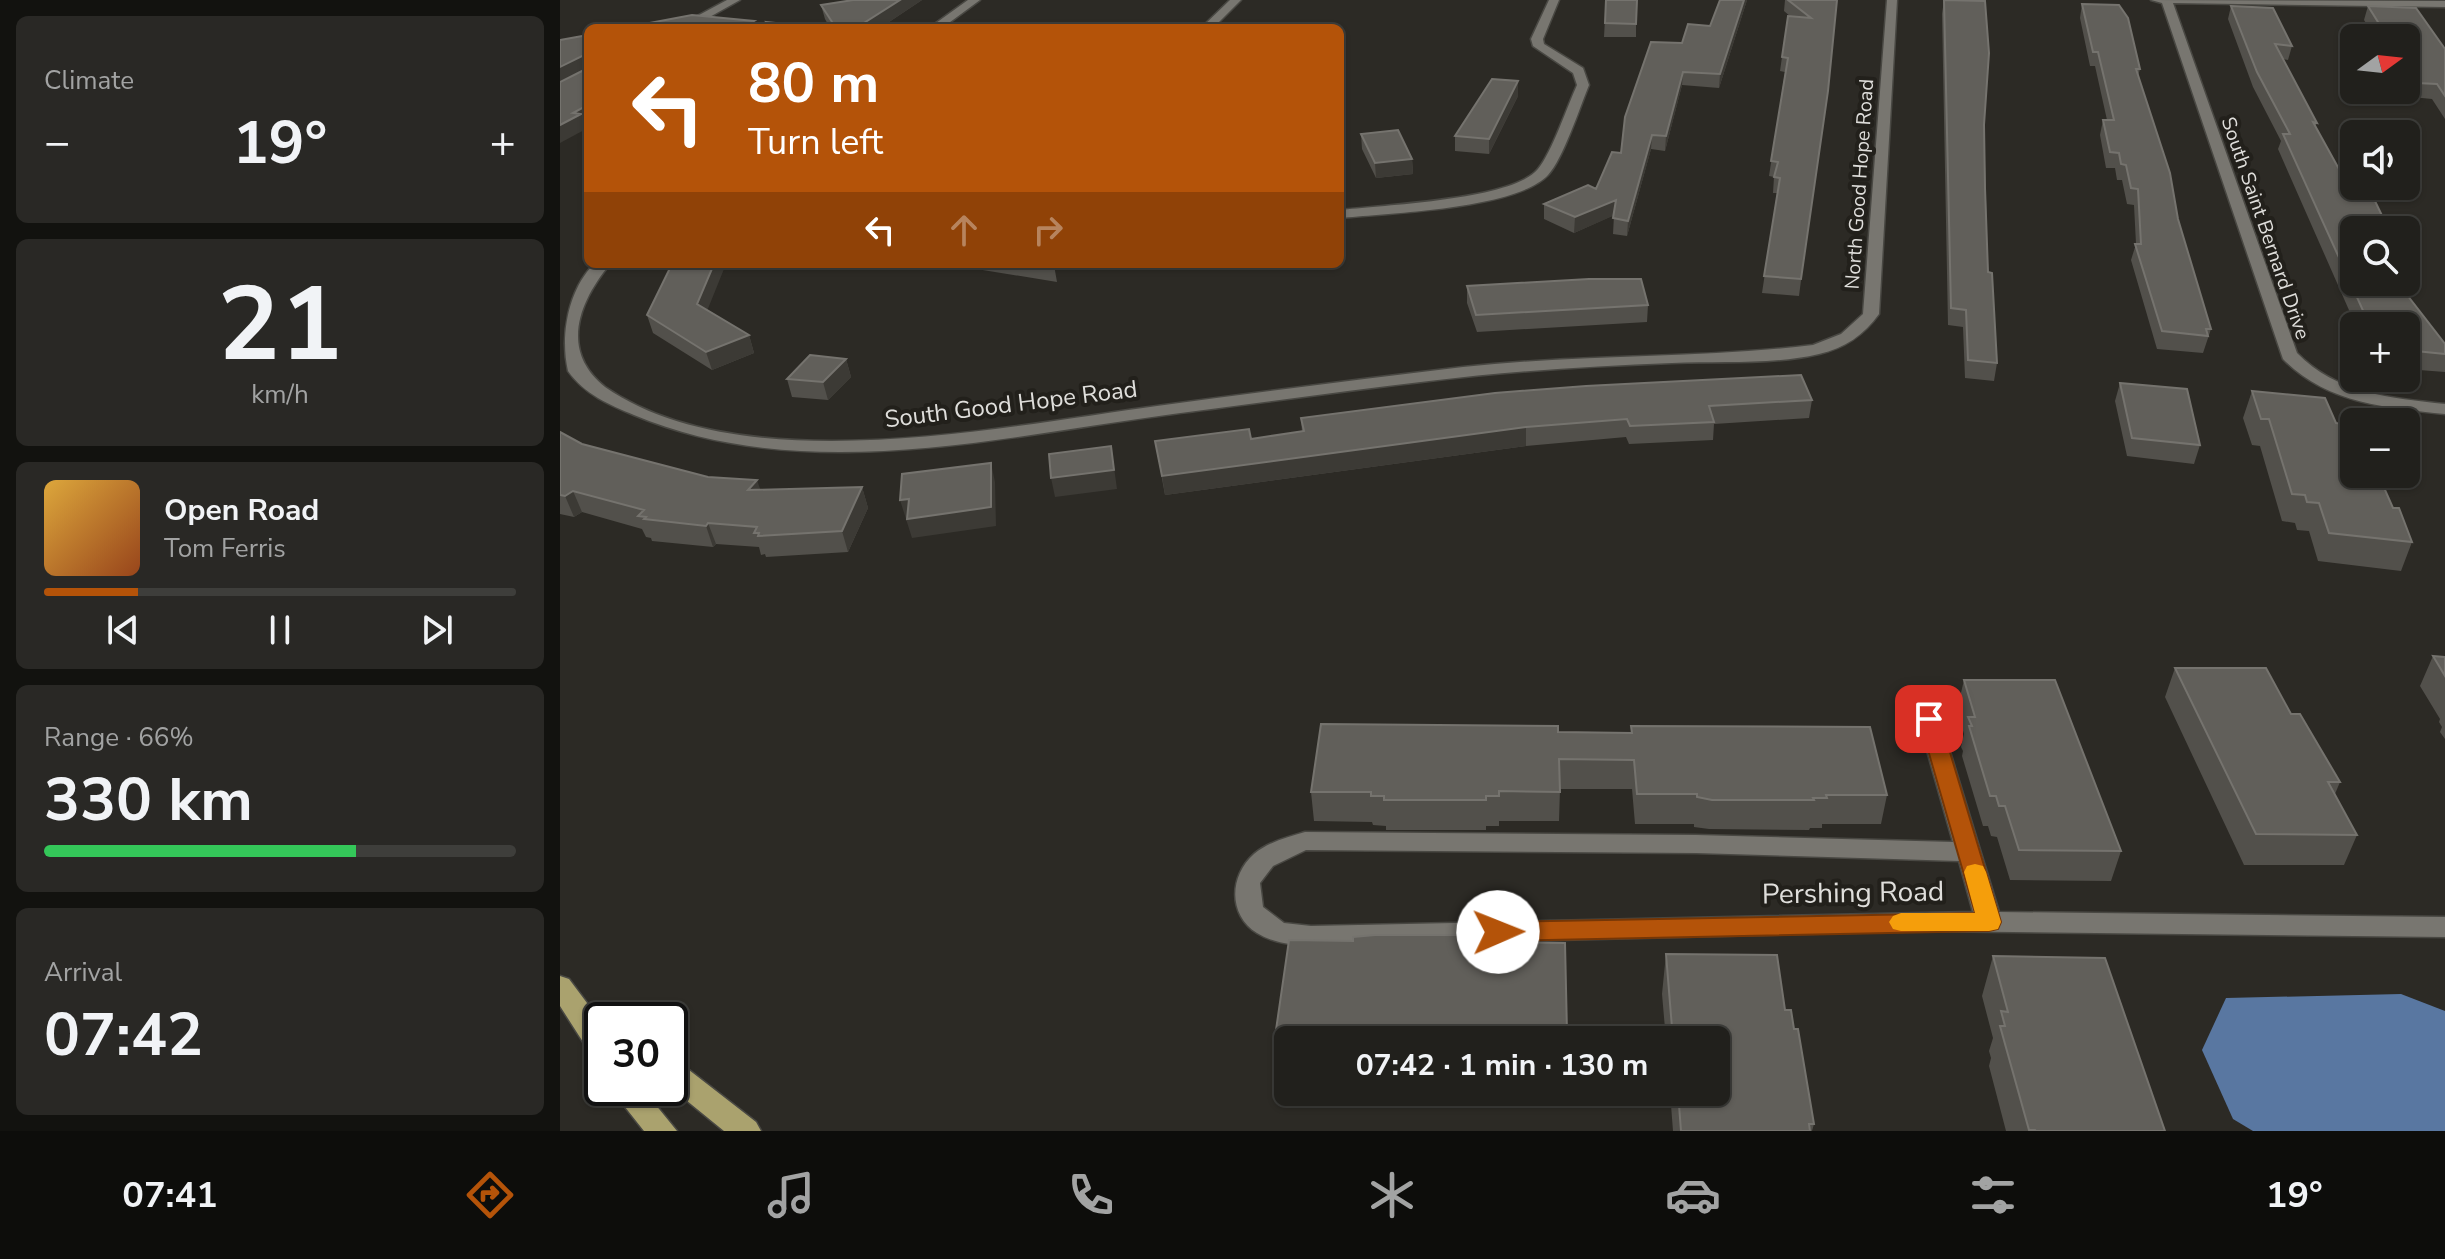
<!DOCTYPE html>
<meta charset="utf-8">
<style>
body{margin:0;font-family:"Nunito Sans",sans-serif;background:#292825;color:#f1f3f6;height:100vh;display:flex;flex-direction:column;font-size:30px;white-space:nowrap}
*{box-sizing:border-box;margin:0}
p{font-size:26px;color:#a2a3a3}
.icon{flex:none;width:44px;height:44px;fill:none;stroke:currentColor;stroke-width:2;stroke-linecap:round;stroke-linejoin:round}
.map{position:relative;flex:1;overflow:hidden}
.side{display:flex;flex-direction:column;gap:16px;padding:16px;background:#12120f;width:560px}
.side>*{flex:none}
.top-card{position:absolute;left:24px;top:24px;width:760px;height:244px;border-radius:12px;box-shadow:0 2px 6px #0004,0 0 0 2px #3e3e3b;background:#b45309;color:#fff;overflow:hidden}
.needle{width:52px;rotate:75deg}
.controls{position:absolute;left:1780px;top:24px;display:grid;gap:16px}
.controls a{display:grid;place-items:center;width:80px;height:80px;border-radius:12px;background:#21201c;box-shadow:0 2px 6px #0004,0 0 0 2px #3e3e3b;font-size:40px}
.speed{position:absolute;left:24px;top:1002px;display:flex;gap:16px;font-size:40px;font-weight:700;text-align:center}
.speed>*{display:grid;place-content:center;width:104px;height:104px;border-radius:50%;background:#21201c;box-shadow:0 2px 6px #0004,0 0 0 2px #3e3e3b;line-height:1}
.speed .limit{border:4px solid #111;border-radius:12px;background:#fff;color:#111}
.pin{position:absolute;display:grid;place-items:center;width:68px;height:68px;color:#fff;margin:-34px;border-radius:16px;box-shadow:0 4px 12px #0006}
.me{position:absolute;width:88px;margin:-44px;rotate:89deg;stroke-linejoin:round;filter:drop-shadow(0 0 6px #0008)}
.turn{display:flex;align-items:center;gap:28px;height:168px;padding:0 32px;font-size:36px}
.turn .icon{width:104px;height:104px;stroke-width:2.5}
.turn b{display:block;font-size:56px;line-height:68px}
.lanes{display:flex;align-items:center;height:76px;padding:0 32px;background:#0003;justify-content:center;gap:40px;direction:ltr}
.lanes .off{opacity:.35}
.big{font-size:60px;font-weight:700;line-height:1.1}
.side .widget{flex:1;display:flex;flex-direction:column;justify-content:center;gap:12px;min-width:0;padding:0 28px;border-radius:12px;background:#292825}
.side .dial{align-items:center;gap:0}
.dial b{font-size:104px;line-height:1}
.song{display:flex;align-items:center;gap:24px}
.cover{width:96px;height:96px;border-radius:12px;background:linear-gradient(135deg,hsl(40 70% 55%),hsl(20 70% 35%))}
.played{height:8px;border-radius:4px;background:linear-gradient(90deg,#b45309 20%,#3e3e3b 20%)}
.keys{display:flex;justify-content:space-around;direction:ltr}
.heat{display:flex;justify-content:space-between;align-items:center;font-size:44px;direction:ltr}
.charge{height:12px;border-radius:6px;background:linear-gradient(90deg,#34c759 66%,#3e3e3b 0)}
.trip{position:absolute;left:714px;top:1026px;width:456px;height:80px;border-radius:12px;background:#21201c;box-shadow:0 2px 6px #0004,0 0 0 2px #3e3e3b;font-weight:700;line-height:80px;text-align:center}
.tabs{display:flex;height:128px;justify-content:space-around;align-items:center;background:#0d0d0b;color:#a2a3a3}
.tabs .icon{width:56px;height:56px}
.tabs .active{color:#b45309}
.tabs b{font-size:36px;color:#f1f3f6}
main{display:flex;flex:1;min-height:0}
.map>svg:first-child{display:block}
.water{fill:#5977a1}
.lines{fill:none;stroke-linecap:round;stroke-linejoin:round}
.minor-casing{stroke:#494843;stroke-width:3}
.major-casing{stroke:#494843;stroke-width:3}
.minor{fill:#787670;fill-rule:evenodd}
.major{fill:#aaa26e;fill-rule:evenodd}
.wall{fill:#52504b}
.shaded-wall{fill:#3c3a35}
.building{fill:#615f5a;stroke:#75736e;stroke-width:2}
.route{fill:#b45309;stroke:#753606;stroke-width:2}
.slow{fill:#f59e0b}
.labels{text-anchor:middle;stroke-width:8;stroke-linejoin:round;paint-order:stroke}
.far-street-label{font-size:20px;fill:#dfdedb;stroke:#22201b}
.street-label{font-size:24px;fill:#dfdedb;stroke:#22201b}
.near-street-label{font-size:28px;fill:#dfdedb;stroke:#22201b}
</style>
<main>
<section class="side">
<div class="widget"><p>Climate</p>
<div class="heat"><a>−</a><b class="big">19°</b><a>+</a></div>
</div>
<div class="widget dial"><b>21</b><p>km/h</p></div>
<div class="widget">
<div class="song"><i class="cover"></i><div><b>Open Road</b><p>Tom Ferris</p></div></div>
<div class="played"></div>
<div class="keys"><svg class="icon" aria-label="previous" viewBox="0 0 24 24"><path d="M18 5L8 12l10 7zM5 5v14"/></svg><svg class="icon" aria-label="pause" viewBox="0 0 24 24"><path d="M8 5v14M16 5v14"/></svg><svg class="icon" aria-label="next" viewBox="0 0 24 24"><path d="M6 5l10 7-10 7zM19 5v14"/></svg></div>
</div>
<div class="widget"><p>Range · 66%</p><b class="big">330 km</b><div class="charge"></div></div>
<div class="widget"><p>Arrival</p><b class="big">07:42</b></div>
</section>
<div class="map">
<svg width="1885" height="1131" viewBox="0 0 1885 1131">
<rect width="100%" height="100%" fill="#2c2a25"/>
<!-- water -->
<path class="water" d="M1841,994L1885,1011V1131H1693L1673,1119L1642,1050L1666,998Z"/>
<g class="lines">
<defs>
<path id="minor" d="M167,0H180L130,28H115Z
M408,0H420L382,28H369Z
M670,0H681L653,28H641Z
M989,0H999L983,39L984,44L1023,68L1029,85C1020,107 1003,159 988,175C956,209 829,213 780,218V210C822,205 953,200 978,169C992,152 1007,107 1017,85L1013,73L973,46L971,39Z
M1327,0H1337L1319,314C1304,335 1285,348 1259,354C1213,365 1160,361 1112,363C1031,366 950,371 869,381C784,391 699,403 613,414C439,437 243,486 74,415C50,405 24,394 8,371C0,336 8,290 34,264H50C18,303 0,351 45,387C182,482 441,427 597,406C699,392 801,379 903,367C1020,354 1137,359 1253,345L1281,334L1303,314Z
M1591,0L1885,1V7L1613,3L1737,353C1777,394 1831,398 1885,404V414C1826,408 1766,403 1723,359L1602,3Z
M1369,711L1377,714L1380,719L1439,912L1885,917V937L1366,931L751,946C733,945 713,943 697,933C668,915 669,876 694,854C708,842 728,837 745,832L1136,835L1393,842L1358,719L1361,714ZM746,850L1136,853L1399,861L1413,912L751,926L724,923L703,907L700,883L713,866Z"/>
<path id="major" d="M0,976L9,979L42,1023V1060L32,1056L0,1006Z
M110,1059L120,1063L196,1122L201,1131H164L110,1087Z
M50,1088H82L117,1131H84Z"/>
</defs>
<!-- minor casing -->
<use href="#minor" class="minor-casing"/>
<!-- major casing -->
<use href="#major" class="major-casing"/>
<!-- minor -->
<use href="#minor" class="minor"/>
<!-- major -->
<use href="#major" class="major"/>
</g>
<!-- wall -->
<path class="wall" d="M294,0H362L320,28H270L265,19L261,5Z
M1046,0L1076,24V37H1044Z
M1160,0H1187L1159,88L1122,85L1105,151L1091,149L1067,236L1053,234L1054,215L1014,233L984,219V204L1036,189L1061,153L1122,43L1150,26Z
M1225,0H1277L1239,296L1202,293L1217,193H1213L1214,177L1209,176L1225,72L1220,71L1222,57L1231,17L1224,11Z
M1384,0L1424,125L1428,272L1437,363L1434,381L1405,378L1403,327L1388,325L1382,14Z
M1522,4L1580,69L1578,76L1618,219L1651,329L1643,353L1597,349L1571,260L1576,244L1574,205L1567,204L1562,180H1557L1555,168H1546L1540,135L1543,120H1547L1535,66H1530L1520,18Z
M1671,6L1732,46L1728,60L1723,59L1757,123L1755,127L1795,198L1794,230L1885,344V372L1846,369V326H1796L1718,149L1721,141L1693,87L1668,19Z
M1808,6L1885,49V119L1872,99L1852,97L1846,87V38H1815L1804,20Z
M958,96L929,154L895,151V136Z
M801,134L852,159L853,174L816,178L802,149Z
M395,264H491L494,265L497,282L398,266Z
M907,286L1088,305L1087,322L917,332L907,303Z
M148,310L189,335L194,353L152,370L93,333L87,315Z
M286,359L291,377L268,400L232,397L227,379Z
M1560,383L1640,445L1634,464L1567,456L1555,401Z
M1692,391L1776,423L1789,430L1852,542L1841,571L1758,561L1749,531L1737,530L1735,523L1722,521L1700,446L1692,445L1683,418Z
M1252,400L1249,418L1154,424L1153,440L1069,444L1066,437L966,446L605,495L595,441L691,439L742,432L741,418Z
M0,432L22,444L148,477L201,490L302,487L308,508L288,552L206,557L205,554L201,555L199,547L156,544L153,547L92,541L91,538L86,537L82,529L22,512L14,517L0,514Z
M1873,656L1885,657V739L1880,732L1882,727L1879,722L1880,719L1860,686Z
M1615,668L1731,714L1780,782L1775,794L1797,835L1784,865H1684L1605,697Z
M1404,680L1561,851L1551,881L1450,880L1437,837L1431,836L1428,826H1423L1402,756L1403,751L1401,747L1404,734L1397,710Z
M1071,726L1327,795L1321,824H1262V828H1250L1249,830L1149,829L1134,827V824H1075L1072,789H1000L999,821H939V826H926V830H826V826L813,825L812,822L754,821L751,792L998,732L1071,733Z
M917,939L937,942L1007,1033V1040H728V1061H720L716,1030L793,941Z
M1106,954L1225,1010L1234,1029L1254,1124L1252,1131H1113L1110,1092H1156V1040H1106L1102,994Z
M1433,956L1605,1131H1446L1429,1066L1431,1058L1429,1051L1433,1038L1422,996Z"/>
<!-- shaded-wall -->
<path class="shaded-wall" d="M340,0H362L320,28H296Z
M1184,0H1187L1159,88L1160,74Z
M194,21L196,28H181Z
M22,56L27,70L0,84V67Z
M1123,72L1122,85L1105,151L1106,136Z
M958,81V96L929,154V139Z
M28,105V123L24,125L26,129L0,143V125L13,113Z
M1092,135L1091,149L1067,236L1068,221Z
M852,159L853,174L816,178L815,163Z
M1056,200L1055,215L1014,233L1015,217Z
M154,264H166L143,321L137,304Z
M189,335L194,353L152,370L146,352Z
M286,359L291,377L268,400L263,382Z
M966,427V446L605,495L602,476Z
M551,446L557,489L495,497L491,478Z
M431,463L435,482L436,526L352,538L340,500L349,499Z
M197,480L204,500L188,490Z
M302,487L308,508L288,552L282,531Z
M13,491L22,512L14,517L5,496Z
M148,523L156,544L153,547L146,526Z"/>
<!-- building -->
<path class="building" d="M293,0H340L296,28H276L261,5Z
M1046,0H1077L1076,24L1045,23Z
M1160,0H1184L1160,74L1123,72L1106,136L1092,135L1068,221L1053,218L1056,200L1015,217L984,204L1028,185L1036,189L1052,152L1061,153L1065,117L1091,42L1122,43L1128,24L1150,26Z
M1228,0H1277L1268,91L1241,279L1204,276L1220,178L1214,177L1218,162L1211,161L1228,58L1222,57L1228,16L1251,18Z
M1384,0L1425,1L1429,53L1424,125L1425,188L1428,272L1432,273L1437,363L1408,360L1406,310L1391,308Z
M1522,4L1559,5L1568,18L1580,69H1576L1610,173L1618,219L1651,329H1646L1648,336L1602,331L1575,244H1581L1578,189L1571,188L1566,165L1561,164L1559,153L1550,152L1543,120H1554L1538,52H1533Z
M1671,6L1713,8L1732,46L1715,44L1757,123L1753,122L1795,198L1814,199L1829,230H1794V282H1837L1885,344V354L1846,350V326H1810L1723,134H1730L1697,72Z
M1808,6L1856,8L1885,49V96L1877,84L1857,83L1846,65V38H1828Z
M132,15L194,21L181,28H63Z
M206,22L265,28H209Z
M28,35V105L13,113L21,114L0,125V82L24,70L26,57L22,56L0,67V40Z
M932,79L958,81L929,139L895,136Z
M838,130L852,159L815,163L801,134Z
M112,264H154L137,304L189,335L146,352L87,315Z
M1029,279H1081L1088,305L916,315L907,286Z
M250,355L286,359L263,382L227,379Z
M1241,375L1252,400L1149,406L1154,422L1070,426L1067,419L966,427L602,476L595,441L689,429L691,439L744,431L741,418L935,393L1026,386Z
M1560,383L1627,389L1640,445L1572,438Z
M1692,391L1765,398L1776,423L1786,424L1789,430L1794,431V474H1818L1833,508H1839L1852,542L1769,533L1759,503L1747,502L1745,495L1732,494L1709,419H1701Z
M0,432L22,444L148,477L197,480L188,490L302,487L282,531L198,536L199,533H194L197,527L148,523L146,526L84,519L86,517L78,516L84,510L13,491L5,496L0,495Z
M551,446L554,470L491,478L489,454Z
M431,463V507L347,519L349,499L340,500L342,474Z
M1873,656L1885,657V676Z
M1615,668H1706L1731,714H1740L1780,782H1768L1797,835L1696,834Z
M1404,680H1495L1561,851L1459,850L1445,806H1439L1436,796H1430L1409,726H1412L1408,717H1415Z
M761,724L998,726V732L1072,733L1071,726L1310,727L1327,795H1266L1267,798H1253L1254,800H1152L1137,797V794H1077L1074,760L999,759L1000,792L939,791V796H926V800H824V796H811V792H751Z
M815,935H917V939H937V942L1005,943L1007,1033L716,1030L729,940L793,941V937Z
M1106,954L1217,955L1225,1010H1231L1234,1029H1238L1254,1124H1249L1250,1131H1121L1118,1092H1156V1040H1113Z
M1433,956L1545,958L1605,1131H1476L1475,1130H1469L1440,1026H1445L1441,1011L1448,1012Z"/>
<!-- route -->
<path class="route" d="M1369,712L1380,719L1441,922L1438,929L1429,931L938,941L930,938L926,932L930,925L938,922L1415,913L1359,719Z"/>
<!-- slow -->
<path class="slow" d="M1415,864L1423,866L1426,872L1441,922L1438,929L1429,931H1341L1333,929L1329,922L1333,916L1341,913H1415L1404,872L1407,866Z"/>
<g class="labels">
<!-- far-street labels -->
<g class="far-street-label">
<text transform="translate(1299 184) rotate(-86)" y="7">North Good Hope Road</text>
<text transform="translate(1706 228) rotate(71)" y="7">South Saint Bernard Drive</text>
</g>
<!-- street labels -->
<g class="street-label">
<text transform="translate(451 404) rotate(-7)" y="8">South Good Hope Road</text>
</g>
<!-- near-street labels -->
<g class="near-street-label">
<text transform="translate(1293 892) rotate(-1)" y="10">Pershing Road</text>
</g>
</g>
</svg>
<div class="controls">
<a><svg class="needle" viewBox="-14 -14 28 28"><path d="M0-13l5 13h-10z" fill="#e53935"/><path d="M0 13l5-13h-10z" fill="#a2a3a3"/></svg></a>
<a><svg class="icon" aria-label="sound" viewBox="0 0 24 24"><path d="M4 9h4l5-4v14l-5-4H4zM17 9q2 3 0 6"/></svg></a>
<a><svg class="icon" aria-label="search" viewBox="0 0 24 24"><circle cx="10" cy="10" r="6"/><path d="M15 15l6 6"/></svg></a>
<a>+</a>
<a>−</a>
</div>
<div class="speed"><div class="limit">30</div></div>
<div class="pin" style="left:1369px;top:719px;background:#d93025"><svg class="icon" aria-label="arrive" viewBox="0 0 24 24"><path d="M6 21V4h12l-3 4 3 4H6"/></svg></div>
<svg class="me" style="left:938px;top:932px" viewBox="-20 -20 40 40"><circle r="19" fill="#fff"/><path d="M0-13L10 11 0 6-10 11z" fill="#b45309"/></svg>
<div class="trip">07:42 · 1 min · 130 m</div>
<div class="top-card">
<div class="turn"><svg class="icon" aria-label="left" viewBox="0 0 24 24"><path d="M17 20v-9H6M10 6l-5 5 5 5"/></svg><div><b>80 m</b>Turn left</div></div>
<div class="lanes"><svg class="icon" aria-label="left" viewBox="0 0 24 24"><path d="M17 20v-9H6M10 6l-5 5 5 5"/></svg><svg class="icon off" aria-label="ahead" viewBox="0 0 24 24"><path d="M12 20V5M6 11l6-6 6 6"/></svg><svg class="icon off" aria-label="right" viewBox="0 0 24 24"><path d="M7 20v-9h11M14 6l5 5-5 5"/></svg></div>
</div>
</div>
</main>
<nav class="tabs">
<b>07:41</b>
<svg class="icon active" aria-label="directions" viewBox="0 0 24 24"><path d="M12 3l9 9-9 9-9-9zM9 14v-3h6M13 9l2 2-2 2"/></svg>
<svg class="icon" aria-label="music" viewBox="0 0 24 24"><path d="M9 18V5l10-2v13"/><circle cx="6" cy="18" r="3"/><circle cx="16" cy="16" r="3"/></svg>
<svg class="icon" aria-label="phone" viewBox="0 0 24 24"><path d="M5 4h4l2 5-3 2q2 4 5 5l2-3 5 2v4C11 20 4 13 5 4z"/></svg>
<svg class="icon" aria-label="climate" viewBox="0 0 24 24"><path d="M12 3v18M4 7l16 10M4 17L20 7"/></svg>
<svg class="icon" aria-label="car" viewBox="0 0 24 24"><path d="M5 17H2v-5l4-1 3-4h7l3 4 3 1v5h-3M9 17h6M6 11h13"/><circle cx="7" cy="17" r="2"/><circle cx="17" cy="17" r="2"/></svg>
<svg class="icon" aria-label="filters" viewBox="0 0 24 24"><path d="M4 7h16M4 17h16"/><circle cx="9" cy="7" r="2"/><circle cx="15" cy="17" r="2"/></svg>
<b>19°</b>
</nav>
